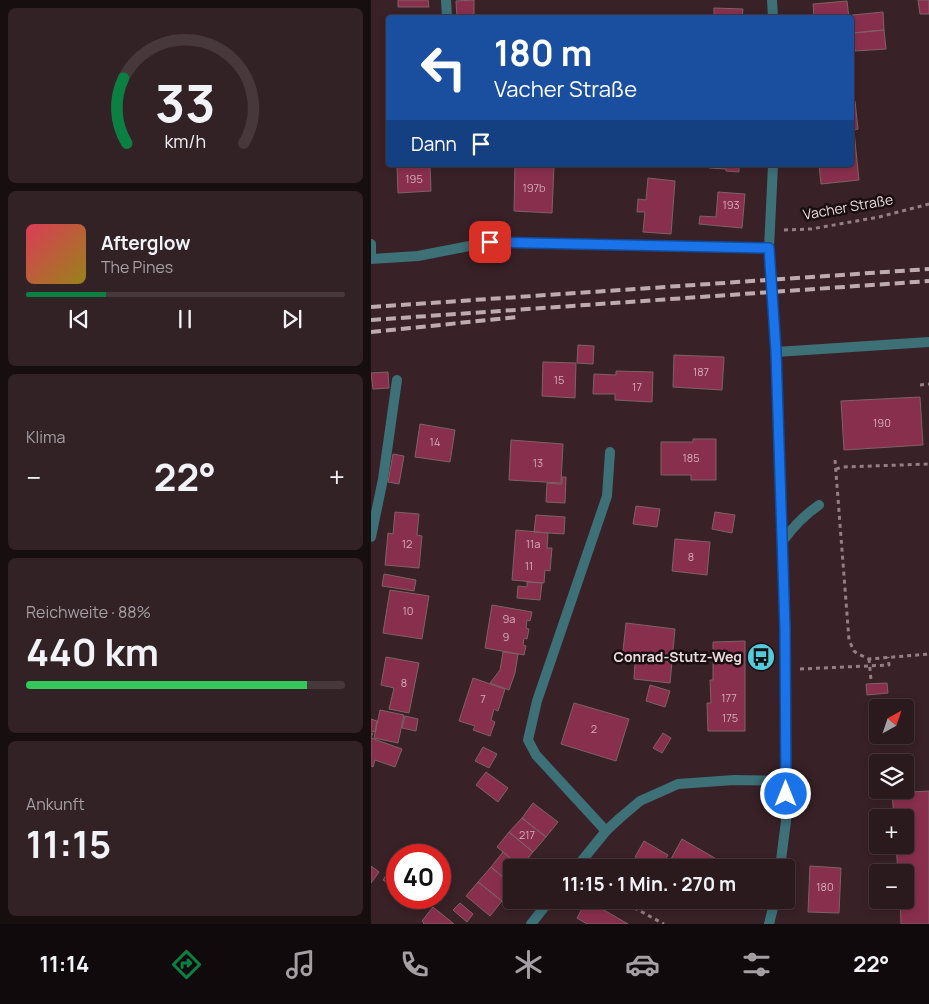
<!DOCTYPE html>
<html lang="de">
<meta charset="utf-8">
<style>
body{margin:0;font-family:Manrope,sans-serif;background:#322226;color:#f1f3f6;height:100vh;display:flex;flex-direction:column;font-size:19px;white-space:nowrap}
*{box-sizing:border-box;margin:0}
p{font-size:16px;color:#a5a0a4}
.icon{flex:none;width:28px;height:28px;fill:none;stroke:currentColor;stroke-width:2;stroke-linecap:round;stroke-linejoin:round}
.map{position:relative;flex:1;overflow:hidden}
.sheet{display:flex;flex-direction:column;gap:8px;padding:8px;background:#170e10;width:371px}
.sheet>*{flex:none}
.banner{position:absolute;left:15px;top:15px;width:468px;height:152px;border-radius:5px;box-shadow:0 2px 8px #0003,0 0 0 1px #46383b;background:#1a4fa0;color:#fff;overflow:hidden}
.needle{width:32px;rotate:40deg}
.tools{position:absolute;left:498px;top:699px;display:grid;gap:10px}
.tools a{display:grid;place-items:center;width:45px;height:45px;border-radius:5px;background:#2a191d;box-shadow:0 2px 8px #0003,0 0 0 1px #46383b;font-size:25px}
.speed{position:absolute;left:15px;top:844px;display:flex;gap:10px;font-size:25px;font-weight:700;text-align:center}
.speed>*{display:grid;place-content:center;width:65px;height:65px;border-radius:50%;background:#2a191d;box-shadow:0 2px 8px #0003,0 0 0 1px #46383b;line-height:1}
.speed .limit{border:8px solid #d22;background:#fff;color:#111}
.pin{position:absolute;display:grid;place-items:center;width:42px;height:42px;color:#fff;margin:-21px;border-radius:10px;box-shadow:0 2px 8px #0006}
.me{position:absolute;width:55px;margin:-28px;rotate:0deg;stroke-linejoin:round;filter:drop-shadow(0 0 4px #0008)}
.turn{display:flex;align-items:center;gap:18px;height:105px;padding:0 25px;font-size:22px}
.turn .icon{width:65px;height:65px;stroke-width:2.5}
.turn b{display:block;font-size:35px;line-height:42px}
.then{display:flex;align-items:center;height:48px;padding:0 25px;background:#0003;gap:10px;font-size:19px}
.big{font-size:38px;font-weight:700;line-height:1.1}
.sheet .widget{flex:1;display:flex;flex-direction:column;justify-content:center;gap:8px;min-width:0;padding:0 18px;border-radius:8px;background:#322226}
.sheet .dial{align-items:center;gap:0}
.dial svg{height:130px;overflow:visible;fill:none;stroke:#46383b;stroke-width:7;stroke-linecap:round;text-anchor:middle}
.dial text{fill:#f1f3f6;stroke:none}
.song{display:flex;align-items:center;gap:15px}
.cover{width:60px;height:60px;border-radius:8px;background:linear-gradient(135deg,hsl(350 70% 55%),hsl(50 70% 35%))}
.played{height:5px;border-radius:2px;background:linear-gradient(90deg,#0b8043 25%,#46383b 25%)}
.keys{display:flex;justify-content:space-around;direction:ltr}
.heat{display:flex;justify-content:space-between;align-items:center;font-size:28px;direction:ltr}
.charge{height:8px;border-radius:4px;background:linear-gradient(90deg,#34c759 88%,#46383b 0)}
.trip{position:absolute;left:132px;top:859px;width:292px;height:50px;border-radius:5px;background:#2a191d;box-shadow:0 2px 8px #0003,0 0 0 1px #46383b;font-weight:700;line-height:50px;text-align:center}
.menu{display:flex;height:80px;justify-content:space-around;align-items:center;background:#110a0c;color:#a5a0a4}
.menu .icon{width:35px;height:35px}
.menu .on{color:#0b8043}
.menu b{font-size:22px;color:#f1f3f6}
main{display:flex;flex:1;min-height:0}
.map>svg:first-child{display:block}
.building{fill:#892f4e;stroke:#7d6268}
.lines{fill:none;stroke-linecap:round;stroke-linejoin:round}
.path{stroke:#937f84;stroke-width:3;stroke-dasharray:4 4;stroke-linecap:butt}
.service{stroke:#3d7077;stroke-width:10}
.minor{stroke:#3d7077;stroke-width:10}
.tertiary{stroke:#3d7077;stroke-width:10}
.rail{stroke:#beabb0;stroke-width:4;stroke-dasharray:10 5;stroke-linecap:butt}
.route-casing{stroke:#114b97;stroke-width:12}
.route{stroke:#1a73e8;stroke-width:9}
.labels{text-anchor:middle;stroke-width:5;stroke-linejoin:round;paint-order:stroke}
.number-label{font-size:11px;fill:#d2aeb9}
.street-label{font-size:14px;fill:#ead9dd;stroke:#190e11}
.poi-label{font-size:14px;font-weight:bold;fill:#ead9dd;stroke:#190e11;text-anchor:end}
</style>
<main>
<section class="sheet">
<div class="widget dial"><svg viewBox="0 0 100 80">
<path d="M14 69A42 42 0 1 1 86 69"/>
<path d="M14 69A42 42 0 0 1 12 29" stroke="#0b8043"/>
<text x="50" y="56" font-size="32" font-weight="700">33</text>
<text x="50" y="72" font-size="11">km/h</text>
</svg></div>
<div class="widget">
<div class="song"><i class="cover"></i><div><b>Afterglow</b><p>The Pines</p></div></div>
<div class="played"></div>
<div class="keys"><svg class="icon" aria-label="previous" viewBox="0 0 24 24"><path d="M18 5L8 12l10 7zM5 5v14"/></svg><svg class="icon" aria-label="pause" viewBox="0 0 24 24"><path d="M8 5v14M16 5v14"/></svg><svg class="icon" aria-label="next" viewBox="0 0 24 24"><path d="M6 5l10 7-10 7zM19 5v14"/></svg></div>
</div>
<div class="widget"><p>Klima</p>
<div class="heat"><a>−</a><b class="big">22°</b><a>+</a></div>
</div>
<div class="widget"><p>Reichweite · 88%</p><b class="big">440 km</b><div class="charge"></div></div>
<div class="widget"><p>Ankunft</p><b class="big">11:15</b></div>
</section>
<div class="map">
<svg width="558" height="924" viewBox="0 0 558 924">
<rect width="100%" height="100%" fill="#382127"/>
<!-- building -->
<path class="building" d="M27,0H57L58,7H27Z
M103,0V18H86L85,1Z
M547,0H558V14H549Z
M476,1L478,18H443L442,4Z
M343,8L372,9L371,18H343Z
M512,12L513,30L482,33L481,15Z
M513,30L515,49L484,51L482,33Z
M484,101L487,129L483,130L484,141H480V102Z
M480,141H484L488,180L450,184L448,165H480Z
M43,165H59L60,191L27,193L26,166Z
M144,165H183L181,213L143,211Z
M339,165H368V172L355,171V169L338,168Z
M277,178L304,181L300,234L272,232L274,212H266L267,199L275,200Z
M347,192L374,194L371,228L328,224L329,216L345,217Z
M207,345L223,346L222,364L206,363Z
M303,355L353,357L351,390L302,387Z
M172,362L205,363L204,398L171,396Z
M245,371L282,372L281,402L244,400V394H222L223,374L245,375Z
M17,372L18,388L2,389L0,373Z
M549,397L552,445L473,450L470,401Z
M49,424L84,430L79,462L44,457Z
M322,439H345V480H320V475H290V442H322Z
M140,440L192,444L190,483L138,480Z
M22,454L33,456L28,484L17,482Z
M191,477H195L194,503L175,502L176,483L191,484Z
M265,506L289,509L286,527L262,524Z
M24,512L48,514L46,535L51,536L48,568L14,565L17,533L22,534Z
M344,512L364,515L361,533L341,529Z
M165,515L194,517L193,534L163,532Z
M145,530L177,533L176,548H181L179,571L174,570L173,583L141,580Z
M304,539L339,542L336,575L301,571Z
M13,574L45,580L43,591L11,586Z
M156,582L171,583L169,600L146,598L147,586L156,587Z
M19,590L58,596L51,639L12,633Z
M121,605L161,612L159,621L156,620L155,628L158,629L156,639L153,638L152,645L155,646L153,655L114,648Z
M255,623L304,629L299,683L263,679L264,662L251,660Z
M374,641V731H337L336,703H340L339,680H342V642Z
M132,652L147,654L144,673L138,690L119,683L129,670Z
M15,657L48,663L38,713L18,709L23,688L10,685Z
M102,678L134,689L127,711L123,709L120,720L124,722L119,736L102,730L104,726L88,721Z
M516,683L517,693L496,695L495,684Z
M279,685L299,691L294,707L275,701Z
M203,703L258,719L245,761L190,744Z
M9,710L33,715L27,743L3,738Z
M34,716L47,719L45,731L31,728Z
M0,719L6,721L4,732L0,731Z
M0,733H2L0,738L31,749L24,767L4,760L2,767L0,766Z
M292,733L300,738L291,753L282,748Z
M112,747L126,754L118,768L104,761Z
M115,772L137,788L127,802L105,785Z
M558,791V924H530L529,900H534V872H527L525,845H534V818H523L521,793Z
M162,803L187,822L175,837L151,818Z
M151,818L175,837L162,852L138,832Z
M138,832L162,852L150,867L126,847Z
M311,839L361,868H295Z
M273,841L297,855L290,868H284L264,857Z
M132,852L151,868H141V885L120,867Z
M24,862L26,864V880L22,887L12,880Z
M0,866L8,872L0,883Z
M439,866L470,868L468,913L437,912Z
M120,867L141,885V889L131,901L107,882Z
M107,882L131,901L119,916L95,896Z
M216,900L226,906L257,924H216L206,918Z
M89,903L102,914L96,922L82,910Z
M62,907L83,924H52L53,923L51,921Z"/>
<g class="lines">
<!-- path -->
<path class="path" d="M413,230L440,229L508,217L558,204
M549,385L558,384
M464,460L478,640L483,651L487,654L498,659L558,654
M465,469L472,467L558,464
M498,659L500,680
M429,669L518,665L517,657
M249,900L293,924"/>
<!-- service -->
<path class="service" d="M75,0L76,18
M0,244V259
M0,259L47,256L119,242L398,248
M405,352L558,342
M411,542C422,527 432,516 448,505"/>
<!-- minor -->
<path class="minor" d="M0,537L12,479L26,380
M235,831L165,755L157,740L166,701L236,496L239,452"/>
<!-- tertiary -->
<path class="tertiary" d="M401,0L402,18
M402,165L398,248L405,352L415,647V821L409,868
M205,868L235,831L249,818L269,801L307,784L363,780L415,781
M160,924L179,900
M398,924L404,900"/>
<!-- rail -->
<path class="rail" d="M0,307L558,269
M0,320L558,281
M0,332L147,317"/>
</g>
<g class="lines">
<defs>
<path id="route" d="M119,242L398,248L405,352L414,629L415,794"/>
</defs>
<!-- route casing -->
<use href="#route" class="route-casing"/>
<!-- route -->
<use href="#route" class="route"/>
</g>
<!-- icons -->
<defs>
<symbol id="bus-disc" viewBox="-11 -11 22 22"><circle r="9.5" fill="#53cbdb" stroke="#190e11"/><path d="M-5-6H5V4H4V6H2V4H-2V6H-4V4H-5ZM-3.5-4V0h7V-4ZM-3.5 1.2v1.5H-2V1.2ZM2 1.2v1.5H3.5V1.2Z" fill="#111"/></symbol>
</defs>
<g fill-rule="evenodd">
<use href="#bus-disc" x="374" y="641" width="32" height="32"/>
</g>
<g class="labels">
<!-- number labels -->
<g class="number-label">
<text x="43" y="183">195</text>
<text x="163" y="192">197b</text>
<text x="360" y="209">193</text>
<text x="330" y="376">187</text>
<text x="188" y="384">15</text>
<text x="266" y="391">17</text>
<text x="511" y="427">190</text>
<text x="64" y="446">14</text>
<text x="320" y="462">185</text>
<text x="167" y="467">13</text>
<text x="36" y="548">12</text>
<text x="162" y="548">11a</text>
<text x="320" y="561">8</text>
<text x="158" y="570">11</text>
<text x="37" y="615">10</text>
<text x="138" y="623">9a</text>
<text x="135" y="641">9</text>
<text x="33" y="687">8</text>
<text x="358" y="702">177</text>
<text x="112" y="703">7</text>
<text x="359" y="722">175</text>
<text x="223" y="733">2</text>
<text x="156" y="839">217</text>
<text x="454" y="891">180</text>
</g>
<!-- street labels -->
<g class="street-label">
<text transform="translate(477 207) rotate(-10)" y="5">Vacher Straße</text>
</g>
<!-- poi labels -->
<g class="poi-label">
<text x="371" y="662">Conrad-Stutz-Weg</text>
</g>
</g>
</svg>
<div class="tools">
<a><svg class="needle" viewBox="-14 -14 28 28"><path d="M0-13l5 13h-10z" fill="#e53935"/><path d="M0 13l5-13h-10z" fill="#a5a0a4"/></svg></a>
<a><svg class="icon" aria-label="layers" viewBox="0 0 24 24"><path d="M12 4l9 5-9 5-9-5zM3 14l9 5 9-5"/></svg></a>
<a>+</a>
<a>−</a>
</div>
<div class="speed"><div class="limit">40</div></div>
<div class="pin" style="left:119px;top:242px;background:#d93025"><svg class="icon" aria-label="arrive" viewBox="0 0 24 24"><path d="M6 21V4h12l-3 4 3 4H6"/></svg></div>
<svg class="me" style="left:415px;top:794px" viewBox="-20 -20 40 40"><circle r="17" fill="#1a73e8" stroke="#fff" stroke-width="3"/><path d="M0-11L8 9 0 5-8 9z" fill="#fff"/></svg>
<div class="trip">11:15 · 1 Min. · 270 m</div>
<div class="banner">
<div class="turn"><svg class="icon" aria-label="left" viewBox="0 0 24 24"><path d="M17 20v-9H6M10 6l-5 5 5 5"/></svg><div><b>180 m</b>Vacher Straße</div></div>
<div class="then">Dann<svg class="icon" aria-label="arrive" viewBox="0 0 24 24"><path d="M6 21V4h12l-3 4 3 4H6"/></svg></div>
</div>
</div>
</main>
<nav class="menu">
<b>11:14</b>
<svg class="icon on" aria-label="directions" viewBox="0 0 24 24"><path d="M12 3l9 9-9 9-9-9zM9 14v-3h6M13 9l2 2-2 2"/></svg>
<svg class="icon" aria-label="music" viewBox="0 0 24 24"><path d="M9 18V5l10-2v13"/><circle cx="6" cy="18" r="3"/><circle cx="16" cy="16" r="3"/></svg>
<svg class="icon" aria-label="phone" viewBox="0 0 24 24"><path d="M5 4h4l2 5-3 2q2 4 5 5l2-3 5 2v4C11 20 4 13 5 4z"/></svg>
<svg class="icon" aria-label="climate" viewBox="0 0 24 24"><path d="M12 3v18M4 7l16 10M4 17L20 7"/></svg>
<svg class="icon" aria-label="car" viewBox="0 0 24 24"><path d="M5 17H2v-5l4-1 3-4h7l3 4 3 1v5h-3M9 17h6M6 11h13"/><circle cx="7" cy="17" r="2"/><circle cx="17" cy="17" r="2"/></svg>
<svg class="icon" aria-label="filters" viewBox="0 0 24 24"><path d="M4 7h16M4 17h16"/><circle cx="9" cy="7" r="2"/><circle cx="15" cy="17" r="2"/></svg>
<b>22°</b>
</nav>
